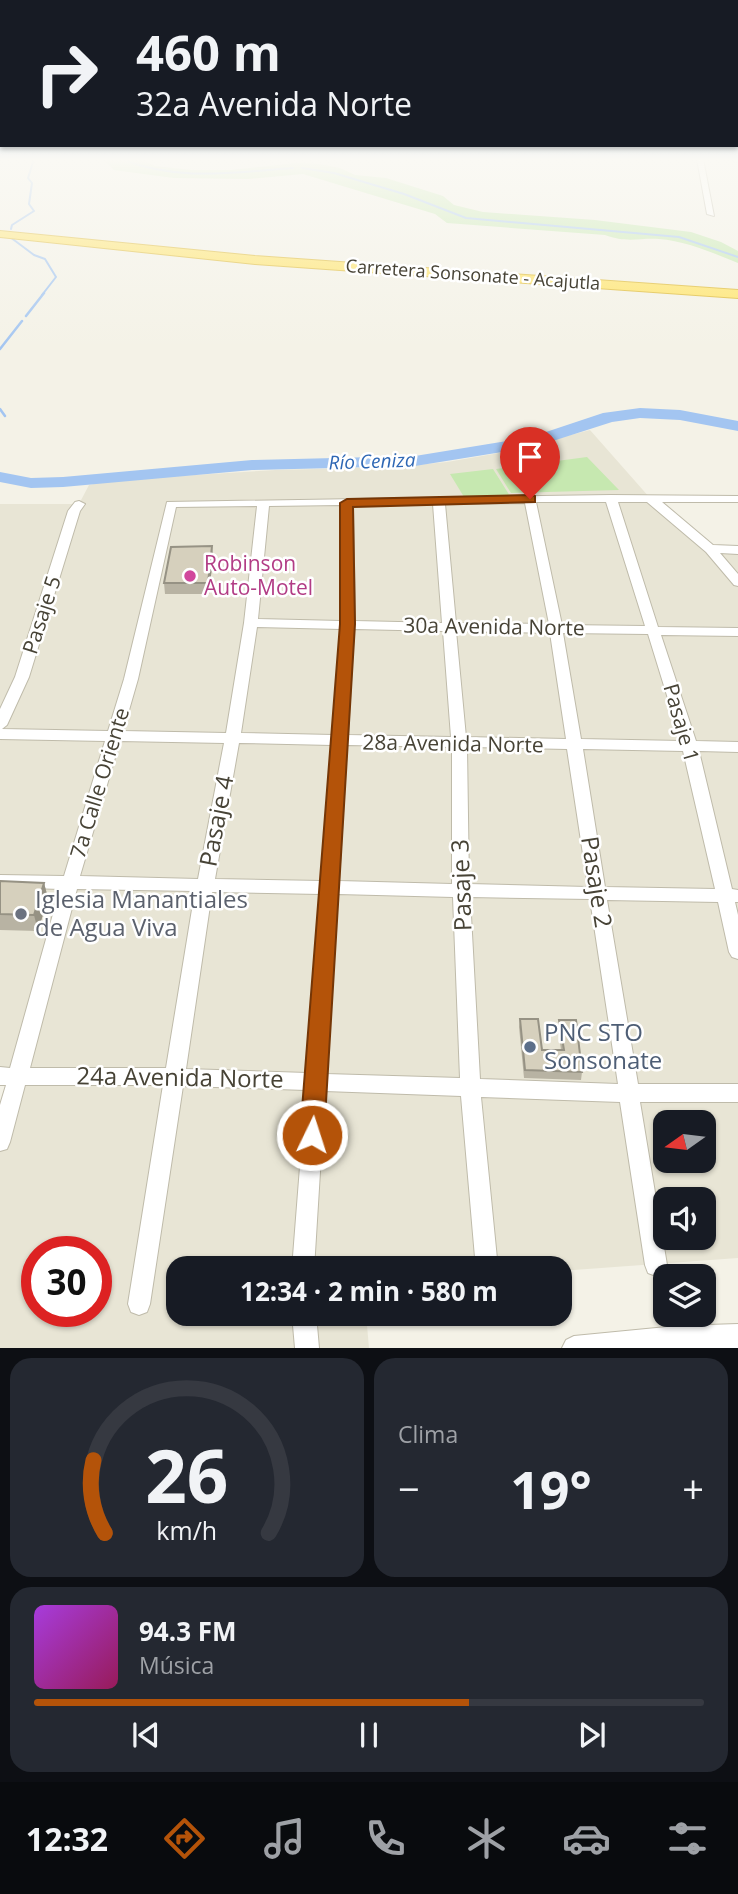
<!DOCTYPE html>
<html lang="es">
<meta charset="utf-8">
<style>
body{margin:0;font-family:"Open Sans",sans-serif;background:#242831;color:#f1f3f6;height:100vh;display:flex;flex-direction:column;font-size:26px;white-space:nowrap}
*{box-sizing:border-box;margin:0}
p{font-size:23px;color:#9ea1a6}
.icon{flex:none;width:38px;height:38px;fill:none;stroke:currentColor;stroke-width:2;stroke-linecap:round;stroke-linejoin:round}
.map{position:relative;height:1348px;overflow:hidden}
.panel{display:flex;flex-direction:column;gap:10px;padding:10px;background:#0d0f14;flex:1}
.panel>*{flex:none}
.hud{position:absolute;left:0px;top:0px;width:738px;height:147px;box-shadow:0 2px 5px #0004;background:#171b24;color:#f1f3f6;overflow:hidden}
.needle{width:46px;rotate:256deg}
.fabs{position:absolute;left:653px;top:1110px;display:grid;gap:14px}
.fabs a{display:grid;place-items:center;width:63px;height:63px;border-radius:14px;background:#171b24;box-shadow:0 2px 5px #0004;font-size:35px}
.speed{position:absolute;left:21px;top:1236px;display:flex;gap:14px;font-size:35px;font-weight:700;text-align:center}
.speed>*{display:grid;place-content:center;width:91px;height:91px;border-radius:50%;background:#171b24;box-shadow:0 2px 5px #0004;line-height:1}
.speed .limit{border:10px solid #d22;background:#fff;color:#111}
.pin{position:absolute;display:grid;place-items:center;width:60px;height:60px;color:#fff;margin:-72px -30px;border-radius:50% 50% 50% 0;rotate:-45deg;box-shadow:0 0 7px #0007}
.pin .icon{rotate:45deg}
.me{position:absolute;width:77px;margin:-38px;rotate:4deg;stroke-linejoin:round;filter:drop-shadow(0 0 5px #0008)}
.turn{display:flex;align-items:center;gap:24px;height:147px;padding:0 21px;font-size:32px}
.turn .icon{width:91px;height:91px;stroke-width:2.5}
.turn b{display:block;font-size:49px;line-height:60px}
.big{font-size:52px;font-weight:700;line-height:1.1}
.panel .tile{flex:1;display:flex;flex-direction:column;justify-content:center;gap:10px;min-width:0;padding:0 24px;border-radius:21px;background:#242831}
.panel .dial{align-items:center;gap:0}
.dial svg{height:182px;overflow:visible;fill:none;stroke:#363941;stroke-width:7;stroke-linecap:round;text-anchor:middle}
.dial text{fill:#f1f3f6;stroke:none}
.song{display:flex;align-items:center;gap:21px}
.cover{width:84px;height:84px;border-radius:10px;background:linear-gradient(135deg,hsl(280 70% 55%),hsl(330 70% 35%))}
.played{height:7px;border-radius:4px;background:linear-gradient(90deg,#b45309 65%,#363941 65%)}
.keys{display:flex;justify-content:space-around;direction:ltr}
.heat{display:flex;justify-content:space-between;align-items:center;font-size:38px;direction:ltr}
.panel .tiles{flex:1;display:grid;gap:10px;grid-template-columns:1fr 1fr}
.tile:last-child{grid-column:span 2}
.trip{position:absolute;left:166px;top:1256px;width:406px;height:70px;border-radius:21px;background:#171b24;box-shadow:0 2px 5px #0004;font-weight:700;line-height:70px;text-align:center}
.menu{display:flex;height:112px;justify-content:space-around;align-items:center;background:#090b0e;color:#9ea1a6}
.menu .icon{width:49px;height:49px}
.menu .active{color:#b45309}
.menu b{font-size:32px;color:#f1f3f6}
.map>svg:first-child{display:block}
.residential{fill:#e8e5d5;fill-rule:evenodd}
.green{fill:#c6e8b0}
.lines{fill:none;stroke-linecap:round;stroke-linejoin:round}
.stream-far1{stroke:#a3c5f1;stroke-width:2}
.stream{stroke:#a3c5f1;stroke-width:2.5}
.river{fill:#a3c5f1;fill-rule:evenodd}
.minor-casing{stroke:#bfbbaa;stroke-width:2}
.highway-casing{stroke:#dfbb37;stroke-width:2}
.minor{fill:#fff;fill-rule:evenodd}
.highway{fill:#ffe468;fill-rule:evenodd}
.wall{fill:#b8b3a3}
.shaded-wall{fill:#969284}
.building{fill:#d6d0bd;stroke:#969284;stroke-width:2}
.route{fill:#b45309;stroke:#753606;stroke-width:2}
.hotel-dot{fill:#d1479c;stroke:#fff;stroke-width:2.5}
.worship-dot{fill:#6b7280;stroke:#fff;stroke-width:2.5}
.service-dot{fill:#5c6f8a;stroke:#fff;stroke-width:2.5}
.labels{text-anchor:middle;stroke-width:5;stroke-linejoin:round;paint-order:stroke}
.far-street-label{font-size:18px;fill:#474336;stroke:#fff}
.far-water-label{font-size:19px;font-style:italic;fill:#2e67b4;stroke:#fff}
.hotel-label{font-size:21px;fill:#b23c85;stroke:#fff;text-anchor:start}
.street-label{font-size:21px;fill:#474336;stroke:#fff}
.near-street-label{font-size:24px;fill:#474336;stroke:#fff}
.near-worship-label{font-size:24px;fill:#5b616d;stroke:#fff;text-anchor:start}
.near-service-label{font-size:24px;fill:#4e5e75;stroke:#fff;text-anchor:start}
</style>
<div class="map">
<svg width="738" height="1348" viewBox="0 0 738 1348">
<rect width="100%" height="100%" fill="#f4f2e7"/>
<!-- residential -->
<path class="residential" d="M590,430L650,498L710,549L738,550V1258L560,1271V1269H178V1314H366L369,1348H0V1142L19,1076H0V504H79L89,485L113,480L276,470L396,467L447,462L505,452ZM665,1122H704V1160H665ZM665,1199H704V1237H665ZM37,1251H96V1311H37Z"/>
<!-- green -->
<path class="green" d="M103,159H140L155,166L192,170H231L296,163L320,164L340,168L355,175L386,178L443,196L454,205L483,212L595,220L691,232L721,242L738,251V263C713,253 686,241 659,239C638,238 626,243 605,235L447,223L435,214L303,174L248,179L174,178L114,170Z
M587,457L619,490L511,493L496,469Z
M493,469L510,496L464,497L450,474Z"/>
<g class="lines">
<!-- stream-far1 -->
<path class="stream-far1" d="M122,159C178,182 234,172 293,168
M302,168L334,173L404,194L466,218L679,237L738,257
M11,229L12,225L34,211L29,204L32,183L28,178L34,159
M10,237L34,255L45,259L56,277L42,295"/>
<!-- stream -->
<path class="stream" d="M26,316L44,293
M0,349L22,321
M0,409L5,416"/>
<!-- river -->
<path class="river" d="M640,408L680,410L738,421V431L680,420L640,418L612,422L534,447L415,466L252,470L63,487L31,488L0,482V472L31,478L63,477L252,460L415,456L531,437L603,413Z"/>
<defs>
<path id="minor" d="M697,159H703L714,216L707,214Z
M728,159H738V162L729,160Z
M611,495L738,496V502H662L713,545L738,546V554L720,553L738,574V586L734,585L706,552L647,502H618L658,627L738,628V636L661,635L696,741L738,742V752L699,751L732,889L738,890V902H735L738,915V959L732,957L729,952L718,902L607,900L638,1084H738V1102H640L667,1265L664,1273L656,1276L648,1273L645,1265L620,1102L481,1097L498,1269H476L461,1096L325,1091L314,1269H292L306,1090L183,1086L150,1304L147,1312L139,1315L131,1312L128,1304L163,1085H25L10,1142L7,1149L0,1151V1105L6,1085H0V1067L10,1068L60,889L0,887V875L64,876L105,741L0,739V709L15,677L68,511L75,502L79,501L85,504L80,511L29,677L7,725L2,729L108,731L124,679L167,502ZM536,502H606L645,626L562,625ZM525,503L549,624L456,623L445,504ZM433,504L442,623L355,621L353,505ZM341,505V621L258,619L269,506ZM257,506L244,623L226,733L123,731L138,679L176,507ZM257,627L341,629L333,735L241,733ZM354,629L443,631L451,737L348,735ZM456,631L550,633L566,739L466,737ZM563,633L648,634L681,741L581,739ZM120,741L224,743L198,879L80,876ZM239,743L332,745L322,881L215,879ZM347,745L452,747V884L339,881ZM467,747L567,749L588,887L469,884ZM583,749L683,751L715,889L605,887ZM77,889L195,891L166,1068H30ZM212,892L321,894L307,1073L186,1069ZM338,894L453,897L460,1078L326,1074ZM470,897L590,899L618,1084L480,1079Z
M292,1314H316L319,1348H295Z
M738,1324V1348H562L566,1340L574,1336L677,1326Z"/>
<path id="highway" d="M0,231L255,256L738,290V298L255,264L0,237Z"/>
</defs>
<!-- minor casing -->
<use href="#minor" class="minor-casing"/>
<!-- highway casing -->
<use href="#highway" class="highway-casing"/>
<!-- minor -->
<use href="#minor" class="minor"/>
<!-- highway -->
<use href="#highway" class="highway"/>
</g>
<!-- wall -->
<path class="wall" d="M213,557L209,594H165L164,583Z
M0,881L44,883L48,898L38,931L0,930Z
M520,1019L542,1050H561L558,1028L559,1020L582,1072L581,1080L524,1078L519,1027Z"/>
<!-- shaded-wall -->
<path class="shaded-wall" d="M212,546L213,557L209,594L208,583Z
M44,883L48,898L38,931L34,915Z"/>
<!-- building -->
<path class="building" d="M212,546L208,583H164L171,547Z
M0,881L44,883L34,915L0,914Z
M520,1019H538L542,1050H564L559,1020H576L582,1072L525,1070Z"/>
<!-- sky -->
<linearGradient id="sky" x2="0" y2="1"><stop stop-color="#8cbbec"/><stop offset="0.46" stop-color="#faf9f4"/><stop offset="1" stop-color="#faf9f4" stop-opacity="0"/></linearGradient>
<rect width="738" height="348" fill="url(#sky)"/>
<!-- route -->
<path class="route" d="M530,495L535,496V502L353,507L355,624L324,1135L320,1142L312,1145L304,1142L300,1135L340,624V503L347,499Z"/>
<!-- markers -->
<circle class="hotel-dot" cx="190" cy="576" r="7"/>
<circle class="worship-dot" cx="21" cy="914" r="7"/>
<circle class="service-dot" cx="530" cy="1047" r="7"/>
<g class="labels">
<!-- far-street labels -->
<g class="far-street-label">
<text transform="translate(473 275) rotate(4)" y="6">Carretera Sonsonate - Acajutla</text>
</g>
<!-- far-water labels -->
<g class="far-water-label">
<text transform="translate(372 461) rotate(-2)" y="7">Río Ceniza</text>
</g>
<!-- hotel labels -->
<g class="hotel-label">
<text x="204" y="571">Robinson<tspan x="204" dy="24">Auto-Motel</tspan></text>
</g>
<!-- street labels -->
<g class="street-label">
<text transform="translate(42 615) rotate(-72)" y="7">Pasaje 5</text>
<text transform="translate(494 627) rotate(1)" y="7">30a Avenida Norte</text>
<text transform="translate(681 723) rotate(74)" y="7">Pasaje 1</text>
<text transform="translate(453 744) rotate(1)" y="7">28a Avenida Norte</text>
<text transform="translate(100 783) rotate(-73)" y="7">7a Calle Oriente</text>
</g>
<!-- near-street labels -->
<g class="near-street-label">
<text transform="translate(217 821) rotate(-79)" y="8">Pasaje 4</text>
<text transform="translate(596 882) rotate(81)" y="8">Pasaje 2</text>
<text transform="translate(462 885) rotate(-92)" y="8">Pasaje 3</text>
<text transform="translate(180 1078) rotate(1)" y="8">24a Avenida Norte</text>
</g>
<!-- near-worship labels -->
<g class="near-worship-label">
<text x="35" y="908">Iglesia Manantiales<tspan x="35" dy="28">de Agua Viva</tspan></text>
</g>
<!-- near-service labels -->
<g class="near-service-label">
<text x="544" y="1041">PNC STO<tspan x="544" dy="28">Sonsonate</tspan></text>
</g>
</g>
</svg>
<div class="fabs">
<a><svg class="needle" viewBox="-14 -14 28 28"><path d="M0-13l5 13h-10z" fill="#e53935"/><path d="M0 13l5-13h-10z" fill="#9ea1a6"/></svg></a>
<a><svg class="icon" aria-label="sound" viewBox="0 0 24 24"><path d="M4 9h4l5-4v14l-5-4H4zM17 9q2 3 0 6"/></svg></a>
<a><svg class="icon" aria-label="layers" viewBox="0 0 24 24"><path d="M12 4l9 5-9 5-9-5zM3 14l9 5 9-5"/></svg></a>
</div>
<div class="speed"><div class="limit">30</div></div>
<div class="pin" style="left:530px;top:499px;background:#d93025"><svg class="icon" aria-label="arrive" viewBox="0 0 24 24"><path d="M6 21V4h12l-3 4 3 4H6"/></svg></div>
<svg class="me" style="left:312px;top:1135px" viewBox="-20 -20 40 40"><circle r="17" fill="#b45309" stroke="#fff" stroke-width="3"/><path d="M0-11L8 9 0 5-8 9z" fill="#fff"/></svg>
<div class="trip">12:34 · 2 min · 580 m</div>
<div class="hud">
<div class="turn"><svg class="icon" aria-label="right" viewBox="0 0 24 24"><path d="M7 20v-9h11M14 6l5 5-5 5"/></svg><div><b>460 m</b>32a Avenida Norte</div></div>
</div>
</div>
<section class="panel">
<div class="tiles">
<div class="tile dial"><svg viewBox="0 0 100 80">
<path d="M14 69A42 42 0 1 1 86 69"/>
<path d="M14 69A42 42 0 0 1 9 37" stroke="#b45309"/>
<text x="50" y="56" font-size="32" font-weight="700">26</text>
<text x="50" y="72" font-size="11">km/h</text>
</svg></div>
<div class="tile"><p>Clima</p>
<div class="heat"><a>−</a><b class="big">19°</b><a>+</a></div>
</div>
<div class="tile">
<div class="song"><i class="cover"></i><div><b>94.3 FM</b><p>Música</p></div></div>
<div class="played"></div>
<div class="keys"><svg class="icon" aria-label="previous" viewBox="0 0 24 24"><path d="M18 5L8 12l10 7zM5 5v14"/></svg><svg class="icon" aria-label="pause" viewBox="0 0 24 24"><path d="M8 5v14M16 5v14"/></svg><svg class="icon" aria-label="next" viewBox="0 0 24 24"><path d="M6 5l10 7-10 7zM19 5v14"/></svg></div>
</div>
</div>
</section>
<nav class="menu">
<b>12:32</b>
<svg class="icon active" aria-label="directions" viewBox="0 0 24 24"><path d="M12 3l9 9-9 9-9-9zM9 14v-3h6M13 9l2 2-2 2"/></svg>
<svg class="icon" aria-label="music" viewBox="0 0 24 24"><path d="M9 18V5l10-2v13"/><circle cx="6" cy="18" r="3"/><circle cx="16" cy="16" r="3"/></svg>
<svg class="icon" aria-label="phone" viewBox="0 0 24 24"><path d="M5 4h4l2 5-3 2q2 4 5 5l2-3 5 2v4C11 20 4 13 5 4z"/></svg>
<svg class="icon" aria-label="climate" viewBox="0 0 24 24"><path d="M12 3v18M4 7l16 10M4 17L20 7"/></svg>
<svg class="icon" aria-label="car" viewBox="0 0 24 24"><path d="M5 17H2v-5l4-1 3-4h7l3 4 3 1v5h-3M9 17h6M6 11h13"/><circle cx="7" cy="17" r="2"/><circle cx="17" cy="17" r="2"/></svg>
<svg class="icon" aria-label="filters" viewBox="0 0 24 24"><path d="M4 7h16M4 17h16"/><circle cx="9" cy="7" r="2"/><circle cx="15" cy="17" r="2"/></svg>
</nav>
